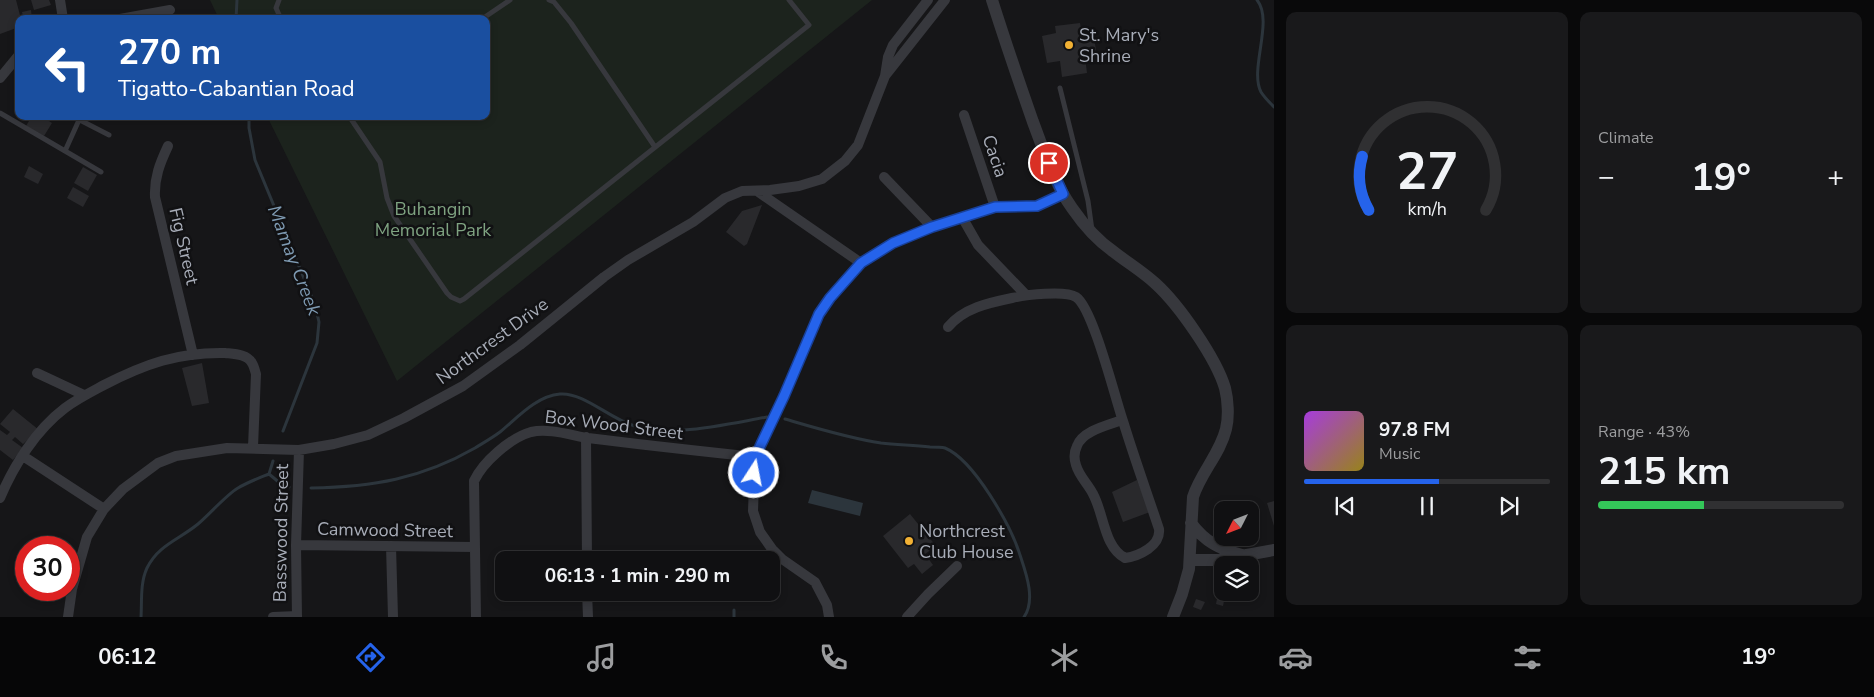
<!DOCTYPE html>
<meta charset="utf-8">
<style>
body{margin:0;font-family:"Nunito Sans",sans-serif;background:#19191b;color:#f1f3f6;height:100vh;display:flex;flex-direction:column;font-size:19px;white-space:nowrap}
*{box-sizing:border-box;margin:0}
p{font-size:16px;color:#9c9d9f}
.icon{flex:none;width:28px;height:28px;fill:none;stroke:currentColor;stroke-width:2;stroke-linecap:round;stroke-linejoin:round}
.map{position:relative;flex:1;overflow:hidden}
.drawer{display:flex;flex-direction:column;gap:12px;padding:12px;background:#09090a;width:600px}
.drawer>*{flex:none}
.banner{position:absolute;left:15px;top:15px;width:475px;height:105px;border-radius:10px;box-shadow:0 2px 8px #0003,0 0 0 1px #303032;background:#1a4fa0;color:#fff;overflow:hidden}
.needle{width:32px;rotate:228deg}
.buttons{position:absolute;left:1214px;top:501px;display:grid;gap:10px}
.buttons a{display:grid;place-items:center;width:45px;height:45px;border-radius:10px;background:#101012;box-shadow:0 2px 8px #0003,0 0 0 1px #303032;font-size:25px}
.speed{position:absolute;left:15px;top:536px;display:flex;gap:10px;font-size:25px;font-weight:700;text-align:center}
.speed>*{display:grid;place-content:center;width:65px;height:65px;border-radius:50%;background:#101012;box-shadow:0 2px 8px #0003,0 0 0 1px #303032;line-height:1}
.speed .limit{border:8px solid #d22;background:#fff;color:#111}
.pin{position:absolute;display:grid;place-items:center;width:42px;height:42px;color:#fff;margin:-21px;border:2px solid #fff;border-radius:50%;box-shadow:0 1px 5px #0007}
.me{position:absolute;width:55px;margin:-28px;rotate:11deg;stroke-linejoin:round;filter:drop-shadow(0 0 4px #0008)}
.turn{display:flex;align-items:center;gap:18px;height:105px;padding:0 20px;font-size:22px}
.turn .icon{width:65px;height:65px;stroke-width:2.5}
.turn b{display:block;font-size:35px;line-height:42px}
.big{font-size:38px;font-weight:700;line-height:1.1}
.drawer .widget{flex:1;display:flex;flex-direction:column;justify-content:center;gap:8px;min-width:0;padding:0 18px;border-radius:10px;background:#19191b}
.drawer .dial{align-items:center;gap:0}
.dial svg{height:130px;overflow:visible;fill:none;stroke:#303032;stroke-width:7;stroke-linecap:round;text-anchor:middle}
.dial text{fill:#f1f3f6;stroke:none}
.song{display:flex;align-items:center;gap:15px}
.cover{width:60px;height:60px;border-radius:8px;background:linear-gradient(135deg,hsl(280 70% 55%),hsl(50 70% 35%))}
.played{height:5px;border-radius:2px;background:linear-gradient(90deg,#2563eb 55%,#303032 55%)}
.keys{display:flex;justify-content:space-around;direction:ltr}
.heat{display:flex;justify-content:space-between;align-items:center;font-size:28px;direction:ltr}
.charge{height:8px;border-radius:4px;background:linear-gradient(90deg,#34c759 43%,#303032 0)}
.drawer .tiles{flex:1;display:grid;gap:12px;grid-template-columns:repeat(2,1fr)}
.trip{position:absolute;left:495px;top:551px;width:285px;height:50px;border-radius:10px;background:#101012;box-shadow:0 2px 8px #0003,0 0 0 1px #303032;font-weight:700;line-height:50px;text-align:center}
.tabs{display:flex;height:80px;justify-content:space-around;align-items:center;background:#060607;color:#9c9d9f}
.tabs .icon{width:35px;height:35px}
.tabs .selected{color:#2563eb}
.tabs b{font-size:22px;color:#f1f3f6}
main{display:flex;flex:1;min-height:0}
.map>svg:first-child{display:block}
.green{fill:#1c231d}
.water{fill:#2c353c}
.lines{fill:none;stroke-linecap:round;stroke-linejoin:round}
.stream{stroke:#2c353c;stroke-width:3}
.building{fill:#29292c}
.service{stroke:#37383d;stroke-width:5}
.minor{stroke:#37383d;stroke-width:10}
.tertiary{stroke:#37383d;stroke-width:12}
.route-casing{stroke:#184099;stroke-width:12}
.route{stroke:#2563eb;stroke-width:9}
.poi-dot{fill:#f2b134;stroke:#111113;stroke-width:2}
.labels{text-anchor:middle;stroke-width:5;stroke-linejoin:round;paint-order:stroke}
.poi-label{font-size:18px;fill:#a8adb8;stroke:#111113;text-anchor:start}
.street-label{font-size:18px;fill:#a8adb8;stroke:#111113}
.park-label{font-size:18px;fill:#7fa381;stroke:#111113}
.water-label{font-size:19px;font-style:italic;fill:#7f9bb3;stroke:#111113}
</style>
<main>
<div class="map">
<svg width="1274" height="617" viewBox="0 0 1274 617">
<rect width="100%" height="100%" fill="#161618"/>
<!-- green -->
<path class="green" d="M210,0H872L397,381L267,116H486V19H219Z"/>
<!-- water -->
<path class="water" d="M812,490L863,503L860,516L808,503Z"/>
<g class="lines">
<!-- stream -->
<path class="stream" d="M1257,0C1274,21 1249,69 1261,92C1264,97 1270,103 1274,107
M236,19L237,0
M249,116V128L255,160L315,305L319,322L317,343L283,431
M785,419C816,428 848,438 881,443C897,445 913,445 930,447C934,447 941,447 945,448C974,460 1011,526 1020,555C1026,573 1036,600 1024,617
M269,474L281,484L289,487
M269,474L273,461
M311,488C372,487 421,479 475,448C483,443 492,438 500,432C517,418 536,396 560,394C583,392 609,418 632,425C641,428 652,431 662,432C669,433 677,431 684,430C712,428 739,422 767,417
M141,617C142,601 140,583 147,568C158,545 180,539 198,524C210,514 226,495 238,488C248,482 259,478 269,474
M734,617V610"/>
</g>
<!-- building -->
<path class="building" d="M0,0H16L21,19H19V27L0,34Z
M31,0H49L51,5L34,10Z
M31,10L32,19H24L22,12Z
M168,15L169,19H152V18Z
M1080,23L1081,29L1092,28L1097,55L1085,57L1087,73L1062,77L1060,61L1047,63L1042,36L1056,33L1055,26Z
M32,116H41L52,123L44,136L26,126Z
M29,166L43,174L38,184L24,177Z
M83,167L97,175L88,191L74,183Z
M73,187L89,196L83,207L67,198Z
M762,205L747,244L744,246L726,232L742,211Z
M202,363L209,403L192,406L182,368Z
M13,409L39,430L23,444L15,437L12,440L23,448L13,460L0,450V430L7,435L10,432L0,424Z
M1137,480L1150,512L1123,522L1112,492Z
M1274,501V526L1267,503Z
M910,514L936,546L925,554L933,565L922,574L914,564L908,568L883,536Z
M1218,594L1225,596L1223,606L1216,604Z
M1196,599L1205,602L1201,610L1193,607Z"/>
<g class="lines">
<!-- service -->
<path class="service" d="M279,0L276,8L281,19
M549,0L554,2L571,23L655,147
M482,19L510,0
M1060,88L1088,201L1092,230
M0,113L101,172
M72,116L109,135
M349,116L380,162L387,198L394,216L447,293L451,297L460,301L464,299L809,25L789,0
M65,151L79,120"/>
<!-- minor -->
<path class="minor" d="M60,0L63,19
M120,19L170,10
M885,76L945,0
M0,78L19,55
M964,115L995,207
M168,146C160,163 154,178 155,197L193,355
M884,177L932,227
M757,191L861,263
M962,217L978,245L1026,295
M948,327C964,308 988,303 1012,298C1025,295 1065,290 1076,297C1093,308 1115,398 1123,421C1134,457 1147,493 1159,529C1161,546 1139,556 1125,558C1104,547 1104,514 1093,494C1088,484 1079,476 1076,465C1074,459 1074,452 1077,446C1082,431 1108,425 1122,420
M37,373L84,395
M586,437L587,560
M23,456L104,509
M0,498C14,465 36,430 65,408C77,399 91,392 104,385C145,364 178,352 225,353C234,354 247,354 252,363C254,366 255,371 256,374L253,447
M296,545L474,547
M391,546L393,617
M587,592L588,617
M68,617L72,589L87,537L104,509L123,489L158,463L176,456L227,448L299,450L334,444L368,435L404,418L463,386L520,345L604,277L628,260L693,222L725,198L742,191L770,190L799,186L822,179L845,161L858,145L885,76L888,57L893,45L928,0
M273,617L297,616
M297,617L296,545L299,450
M476,617L474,481C483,462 510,438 531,432C549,428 570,435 588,438C643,445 699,451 755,457
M829,617L827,605L815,582L782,559L772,549L760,532L753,511L755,457L784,396L819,314L830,298L861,263L893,243L932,227L995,207L1037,206L1063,194
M907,617L928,594L957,566"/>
<!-- tertiary -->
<path class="tertiary" d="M992,0C1005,41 1019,82 1033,122C1044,151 1054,183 1072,208C1083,224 1098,241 1114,252C1128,263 1143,272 1156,284C1179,305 1216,358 1225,388C1228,400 1229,417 1226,429C1220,454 1201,472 1193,497L1189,569L1182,594L1173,617
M1191,523C1205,542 1220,549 1242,555
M1190,560H1219L1274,550"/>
</g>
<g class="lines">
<defs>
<path id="route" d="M754,473L755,457L784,396L819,314L830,298L861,263L893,243L932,227L995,207L1037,206L1063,194L1049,163"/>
</defs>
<!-- route casing -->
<use href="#route" class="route-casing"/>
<!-- route -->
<use href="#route" class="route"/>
</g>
<!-- markers -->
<g class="poi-dot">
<circle cx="1069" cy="45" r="5"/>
<circle cx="909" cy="541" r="5"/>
</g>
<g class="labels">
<!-- poi labels -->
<g class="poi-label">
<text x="1079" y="41">St. Mary's<tspan x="1079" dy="21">Shrine</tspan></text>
<text x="919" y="537">Northcrest<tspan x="919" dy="21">Club House</tspan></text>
</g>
<!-- street labels -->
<g class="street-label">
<text transform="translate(995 156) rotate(71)" y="6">Cacia</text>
<text transform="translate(184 246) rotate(77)" y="6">Fig Street</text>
<text transform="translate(492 341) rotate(-36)" y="6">Northcrest Drive</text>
<text transform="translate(614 425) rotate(7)" y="6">Box Wood Street</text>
<text transform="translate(385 530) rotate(1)" y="6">Camwood Street</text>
<text transform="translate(281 533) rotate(-89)" y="6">Basswood Street</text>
</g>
<!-- park labels -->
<g class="park-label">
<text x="433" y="215">Buhangin<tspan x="433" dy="21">Memorial Park</tspan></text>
</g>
<!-- water labels -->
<g class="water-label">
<text transform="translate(295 260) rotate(69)" y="7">Mamay Creek</text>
</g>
</g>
</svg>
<div class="buttons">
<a><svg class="needle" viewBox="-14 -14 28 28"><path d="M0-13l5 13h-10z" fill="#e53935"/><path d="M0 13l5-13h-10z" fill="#9c9d9f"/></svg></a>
<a><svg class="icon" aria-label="layers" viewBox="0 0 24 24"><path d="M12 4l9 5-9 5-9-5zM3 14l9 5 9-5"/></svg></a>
</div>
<div class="speed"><div class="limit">30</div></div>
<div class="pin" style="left:1049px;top:163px;background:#d93025"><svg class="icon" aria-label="arrive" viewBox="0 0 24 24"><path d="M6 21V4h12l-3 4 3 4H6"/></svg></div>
<svg class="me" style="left:754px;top:473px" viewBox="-20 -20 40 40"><circle r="17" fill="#2563eb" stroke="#fff" stroke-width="3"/><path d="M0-11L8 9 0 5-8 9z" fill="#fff"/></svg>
<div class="trip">06:13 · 1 min · 290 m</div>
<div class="banner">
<div class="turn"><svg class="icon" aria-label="left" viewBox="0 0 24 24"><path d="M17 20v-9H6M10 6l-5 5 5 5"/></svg><div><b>270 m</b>Tigatto-Cabantian Road</div></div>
</div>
</div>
<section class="drawer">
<div class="tiles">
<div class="widget dial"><svg viewBox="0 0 100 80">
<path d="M14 69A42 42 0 1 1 86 69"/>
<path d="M14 69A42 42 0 0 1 10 36" stroke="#2563eb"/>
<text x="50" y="56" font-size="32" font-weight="700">27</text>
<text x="50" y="72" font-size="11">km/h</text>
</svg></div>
<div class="widget"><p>Climate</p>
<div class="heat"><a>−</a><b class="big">19°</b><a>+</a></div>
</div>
<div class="widget">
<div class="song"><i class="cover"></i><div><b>97.8 FM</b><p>Music</p></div></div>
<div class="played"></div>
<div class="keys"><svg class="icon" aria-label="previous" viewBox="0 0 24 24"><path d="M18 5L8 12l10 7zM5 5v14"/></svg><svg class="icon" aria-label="pause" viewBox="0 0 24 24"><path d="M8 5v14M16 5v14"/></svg><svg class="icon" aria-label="next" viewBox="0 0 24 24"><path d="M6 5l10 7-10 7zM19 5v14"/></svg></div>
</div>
<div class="widget"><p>Range · 43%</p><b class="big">215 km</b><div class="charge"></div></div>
</div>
</section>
</main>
<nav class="tabs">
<b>06:12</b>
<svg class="icon selected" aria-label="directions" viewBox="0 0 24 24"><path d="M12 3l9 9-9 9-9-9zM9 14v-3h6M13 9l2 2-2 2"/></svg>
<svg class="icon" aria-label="music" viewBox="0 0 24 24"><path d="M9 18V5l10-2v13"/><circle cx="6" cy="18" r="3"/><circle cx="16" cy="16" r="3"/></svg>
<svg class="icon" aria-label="phone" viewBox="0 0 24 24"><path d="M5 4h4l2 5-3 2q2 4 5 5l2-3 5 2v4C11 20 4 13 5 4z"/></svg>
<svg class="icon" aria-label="climate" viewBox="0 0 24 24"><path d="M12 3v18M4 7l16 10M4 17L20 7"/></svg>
<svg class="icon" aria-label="car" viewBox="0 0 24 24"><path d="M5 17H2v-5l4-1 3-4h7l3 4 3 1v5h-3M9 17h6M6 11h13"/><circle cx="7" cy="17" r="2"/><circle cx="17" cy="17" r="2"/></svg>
<svg class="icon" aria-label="filters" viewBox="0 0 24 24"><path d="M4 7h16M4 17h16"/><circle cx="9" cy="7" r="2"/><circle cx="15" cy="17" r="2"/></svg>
<b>19°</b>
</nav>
